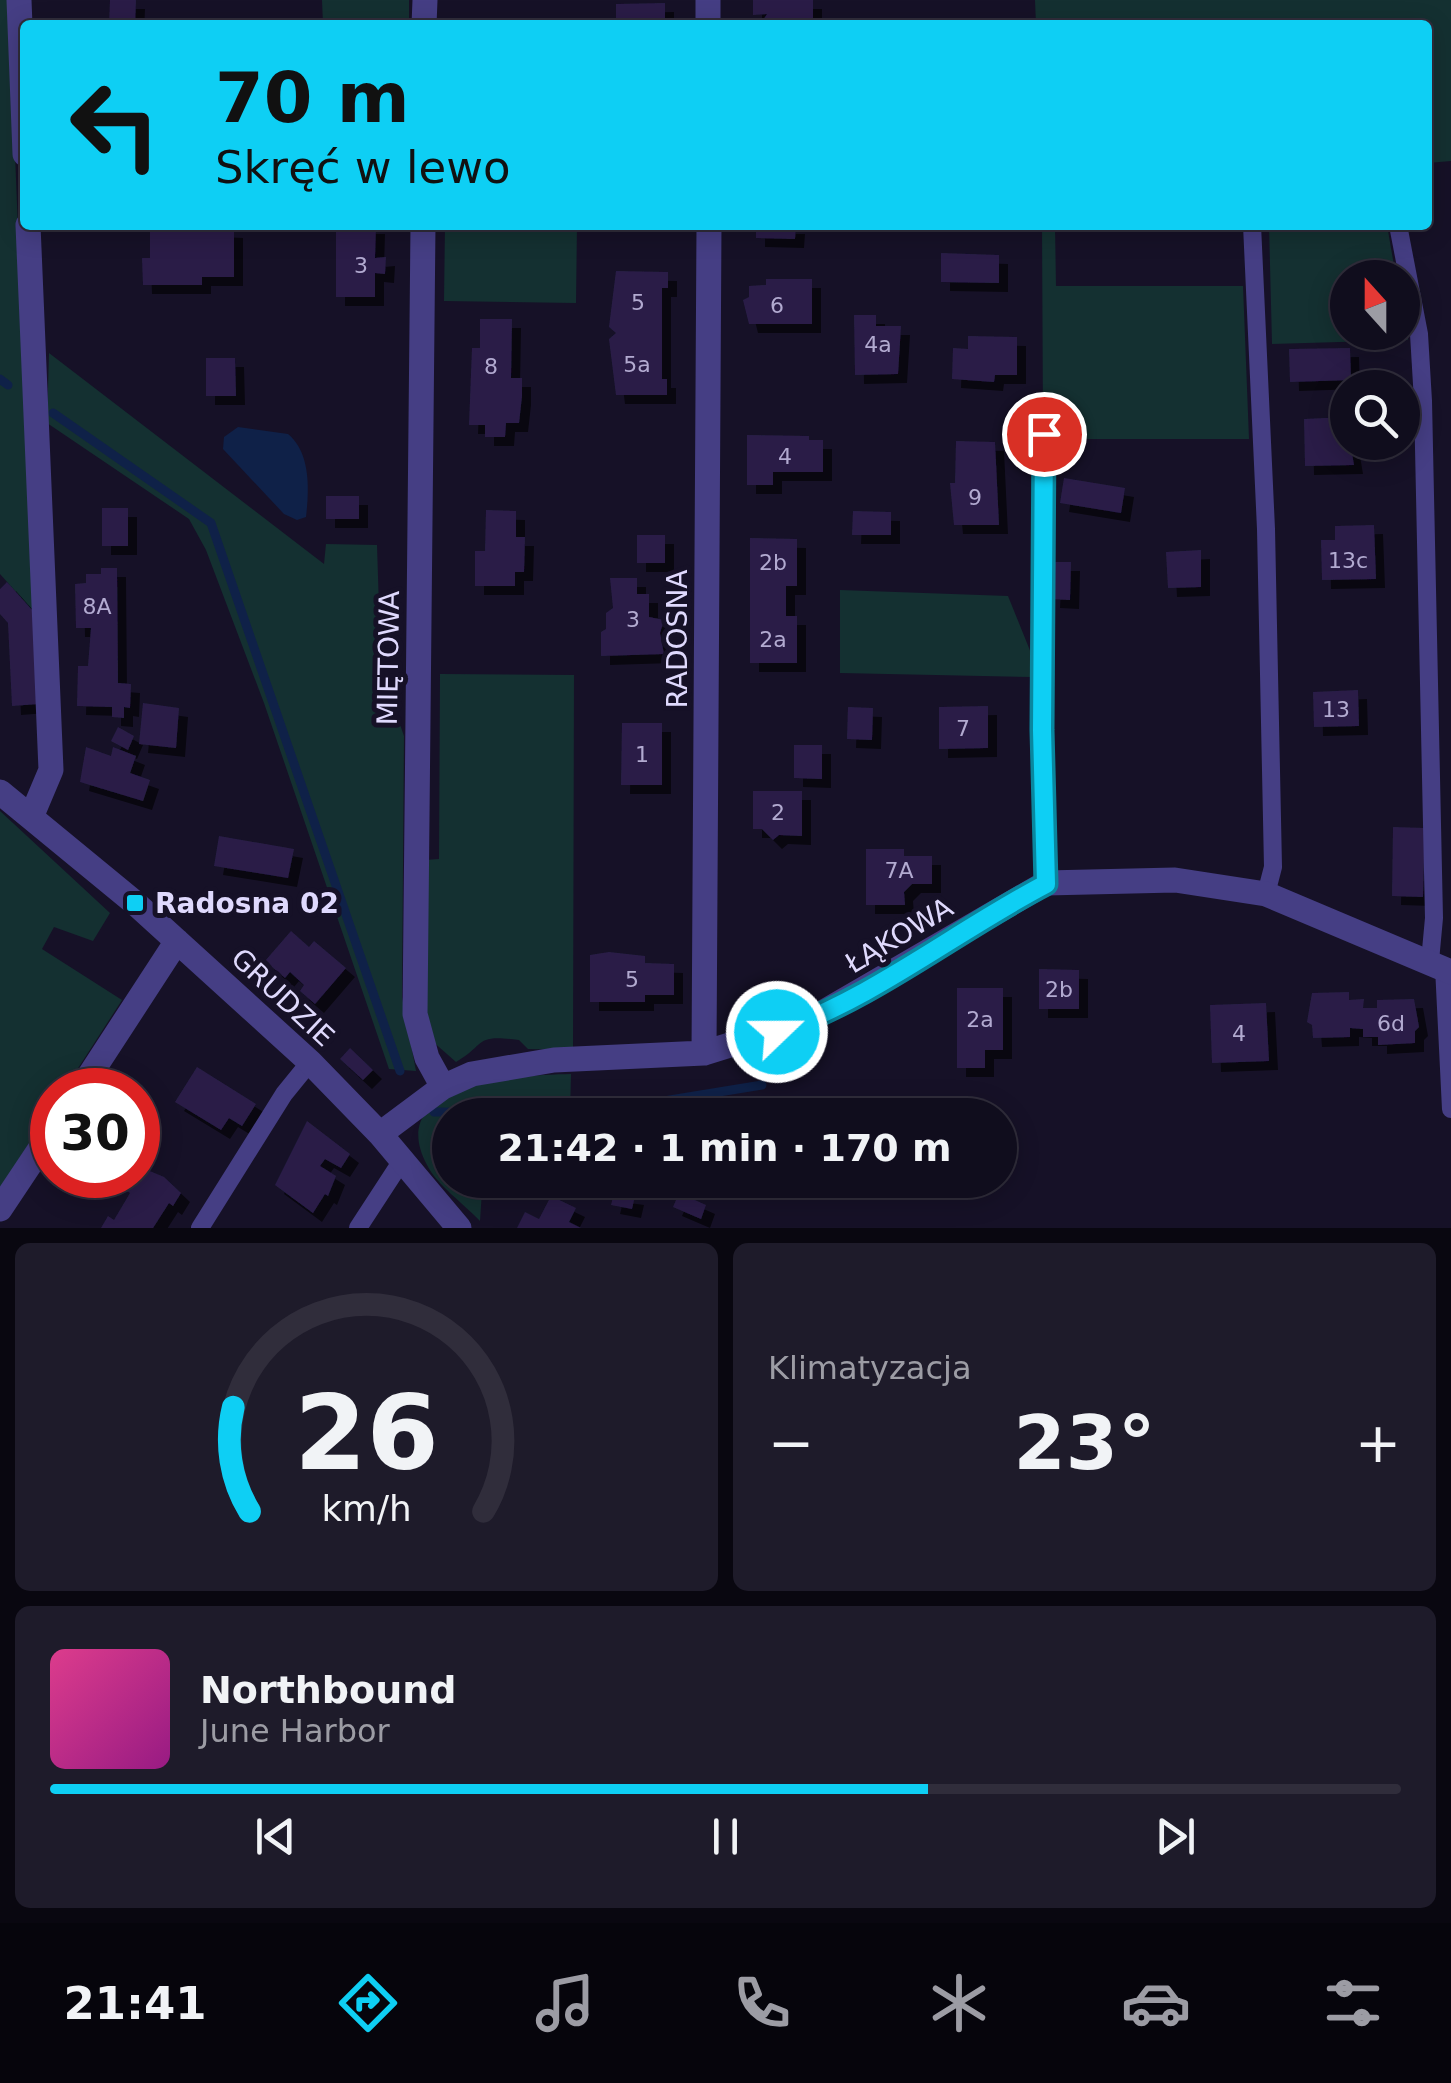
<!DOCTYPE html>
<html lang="pl">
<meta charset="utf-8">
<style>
body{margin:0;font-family:"DejaVu Sans",sans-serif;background:#1e1b2a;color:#f1f3f6;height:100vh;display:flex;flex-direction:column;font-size:38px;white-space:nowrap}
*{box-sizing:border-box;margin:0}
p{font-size:32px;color:#9c9ca4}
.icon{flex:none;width:55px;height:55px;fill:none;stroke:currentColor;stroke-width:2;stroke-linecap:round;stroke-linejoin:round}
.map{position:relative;height:1228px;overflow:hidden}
.drawer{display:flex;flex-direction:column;gap:15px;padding:15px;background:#090710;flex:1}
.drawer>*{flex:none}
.top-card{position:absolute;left:20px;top:20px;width:1412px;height:210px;border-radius:10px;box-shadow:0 5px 25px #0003,0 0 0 2px #302d3b;background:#0ecff4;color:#111;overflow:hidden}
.needle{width:65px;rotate:339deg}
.buttons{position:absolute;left:1330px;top:260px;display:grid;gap:20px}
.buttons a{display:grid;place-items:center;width:90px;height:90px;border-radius:50%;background:#100d1d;box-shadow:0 5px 25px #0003,0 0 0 2px #302d3b;font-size:50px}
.speed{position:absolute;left:30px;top:1068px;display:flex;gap:20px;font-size:50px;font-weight:700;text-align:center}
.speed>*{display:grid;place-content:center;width:130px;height:130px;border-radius:50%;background:#100d1d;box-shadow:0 5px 25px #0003,0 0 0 2px #302d3b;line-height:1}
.speed .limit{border:15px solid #d22;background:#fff;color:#111}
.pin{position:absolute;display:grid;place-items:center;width:85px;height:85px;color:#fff;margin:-42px;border:5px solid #fff;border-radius:50%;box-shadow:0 2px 10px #0007}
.me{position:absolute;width:110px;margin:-55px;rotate:68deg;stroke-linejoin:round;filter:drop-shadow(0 0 8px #0008)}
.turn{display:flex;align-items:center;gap:35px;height:210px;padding:0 30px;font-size:45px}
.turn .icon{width:130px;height:130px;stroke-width:2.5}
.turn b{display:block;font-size:70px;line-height:85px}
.big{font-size:75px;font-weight:700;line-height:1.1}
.drawer .widget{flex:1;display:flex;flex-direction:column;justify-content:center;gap:15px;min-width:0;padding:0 35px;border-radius:15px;background:#1e1b2a}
.drawer .dial{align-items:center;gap:0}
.dial svg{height:260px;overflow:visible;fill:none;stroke:#302d3b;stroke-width:7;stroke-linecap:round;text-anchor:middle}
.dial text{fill:#f1f3f6;stroke:none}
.song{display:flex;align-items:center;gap:30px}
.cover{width:120px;height:120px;border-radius:15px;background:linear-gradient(135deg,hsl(330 70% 55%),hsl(310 70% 35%))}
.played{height:10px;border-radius:5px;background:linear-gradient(90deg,#0ecff4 65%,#302d3b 65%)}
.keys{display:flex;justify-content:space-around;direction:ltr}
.heat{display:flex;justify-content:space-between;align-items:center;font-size:55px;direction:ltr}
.drawer .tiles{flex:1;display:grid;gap:15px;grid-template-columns:1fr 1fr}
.widget:last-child{grid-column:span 2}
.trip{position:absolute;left:432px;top:1098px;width:585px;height:100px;border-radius:50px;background:#100d1d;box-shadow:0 5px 25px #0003,0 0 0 2px #302d3b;font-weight:700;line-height:100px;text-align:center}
.dock{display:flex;height:160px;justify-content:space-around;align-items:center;background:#06050c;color:#9c9ca4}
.dock .icon{width:70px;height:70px}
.dock .selected{color:#0ecff4}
.dock b{font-size:45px;color:#f1f3f6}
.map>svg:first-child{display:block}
.green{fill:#143031}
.water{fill:#0f2148}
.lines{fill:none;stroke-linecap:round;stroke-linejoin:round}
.stream{stroke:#0f2148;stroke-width:9}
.building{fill:#291e47;filter:url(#shadow)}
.lane{stroke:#453e84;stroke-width:18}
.street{stroke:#453e84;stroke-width:25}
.route-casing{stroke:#09879f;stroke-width:25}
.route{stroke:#0ecff4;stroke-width:18}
.poi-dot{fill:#0ecff4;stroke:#161127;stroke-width:4}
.labels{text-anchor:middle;stroke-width:10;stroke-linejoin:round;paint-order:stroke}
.number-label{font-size:22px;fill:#b2aad0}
.street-label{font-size:28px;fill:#dfd9fd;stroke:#161127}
.poi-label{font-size:28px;font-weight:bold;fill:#dfd9fd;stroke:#161127;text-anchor:start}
</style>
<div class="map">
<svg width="1451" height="1228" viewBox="0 0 1451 1228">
<defs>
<filter id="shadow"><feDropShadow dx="9" dy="9" stdDeviation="0" flood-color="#0009"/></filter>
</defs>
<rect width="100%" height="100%" fill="#161127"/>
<!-- green -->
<path class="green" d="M0,0H9L33,611L0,574Z
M322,0H409V25H323Z
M1035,0H1451V161L1428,163V25H1036Z
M445,225H577L576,303L444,301Z
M1042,225H1055L1056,286H1243L1249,439H1054V427L1043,426Z
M1269,225H1387L1396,277L1348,278V332H1402L1403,310L1408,340L1272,344Z
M49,353L324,564L326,544L377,545L381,670L404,736L402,997L416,1071L389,1069L264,703L206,550L189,519L47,423Z
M840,590L1008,596L1031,653L1032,677L840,673Z
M440,674L574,675L573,1050L528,1049L519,1040C473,1034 487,1044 456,1062L431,1040L426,1015L425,860L439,859Z
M0,811L110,913L93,941L54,927L42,949L122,1000L64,1090H52V1108L0,1188Z
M571,1074L570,1115H450V1180H567V1194L482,1191L480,1221C464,1204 437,1185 427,1165C382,1081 524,1075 571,1074Z"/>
<!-- water -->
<path class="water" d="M238,427L288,434C311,453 309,490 306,517L297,520L284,514L223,449L224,437Z"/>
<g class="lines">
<!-- stream -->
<path class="stream" d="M0,379L8,385
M53,413L211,523L400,1071
M833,1106L887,1105
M434,1112L590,1113L762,1085"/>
</g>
<!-- building -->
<path class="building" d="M110,0H136L135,25H109Z
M753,0H813V25H760L767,14L753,15Z
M665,3V21L616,25V4Z
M150,225L234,229V277H202V285H143L142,258H150Z
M336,225H376L375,258L386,257L385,274L375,273V297H336Z
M756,225H796L795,239L756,238Z
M941,253L999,255V283L941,282Z
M616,271L668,272V288H662V379H667V395H616L609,339L616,333L609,327Z
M766,279H812V324H749L743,300L749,297V286L766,285Z
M854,315H876V326H901L898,374L855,375Z
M480,319H512L511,378H522V396L519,423H506L505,437H485V425H469L472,348H480Z
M968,336L1017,337V375H995L994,382L952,379L953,348L968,349Z
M1350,348L1351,380L1290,382L1289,349Z
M206,358H235L236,396H206Z
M1346,417L1354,465L1305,466L1304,419Z
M747,435L809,436V440H823V472H773V485H747Z
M956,441L995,442L999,525H954L950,483H955Z
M1064,478L1125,488L1121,513L1060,503Z
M326,496H359V519H326Z
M102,508H128V546H102Z
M486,510L516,511V537H525L524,572H515V586H475V551H485Z
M853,511L891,512V535H852Z
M1374,525L1376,579L1322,580L1321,540H1335V526Z
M637,535H665V563H637Z
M750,538L797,539V586H786V616H797V663H750Z
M1201,550V587L1168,588L1166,552Z
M1053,562H1071L1070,600L1051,599Z
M101,568H117L118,683L131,684L130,708L124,707V718L112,717V707L77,706L78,666H88L91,628H76L75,584L86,583V574H101Z
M610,578H637V594H649V617L664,620L660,633L664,654L601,656V632L606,629V613L613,608Z
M7,582L33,611L38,704L12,706L8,623L0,614V589Z
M1358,690L1359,726L1314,727L1313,692Z
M143,703L179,708L176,748L139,744Z
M988,706V748L939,749V707Z
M848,707L873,708L872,740L847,739Z
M622,723H662V785H621Z
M118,727L134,736L128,750L111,741Z
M794,745H822V779L794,778Z
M86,747L111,756L113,747L136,756L130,773L150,780L143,801L80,782Z
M753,791H802V836L779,835L773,840L762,829H753Z
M1393,827L1425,828L1423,897L1392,896Z
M219,836L294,849L288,878L214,866Z
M866,849H904V856H932V884H912L904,892L905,905H866Z
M291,931L309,947L314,941L346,968L315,1004L300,991L304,985L290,972L285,978L265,961Z
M609,952L645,956V963L674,964V995H645V1002H590V955Z
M1039,969L1079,970V1009H1039Z
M957,988H1003V1050H985V1068H957Z
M1349,992V1000L1364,999L1363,1008H1377V1000L1414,999L1419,1027L1415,1031V1043L1378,1045V1037H1363V1029L1350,1028V1037L1313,1038L1312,1025L1307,1022L1312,993Z
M1266,1003L1269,1061L1212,1063L1210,1005Z
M350,1048L373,1070L363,1080L340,1059Z
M197,1067L256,1104L242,1126L229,1118L221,1130L175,1102Z
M307,1121L350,1154L341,1168L325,1159L320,1166L336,1176L328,1196L325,1194L313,1213L275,1185Z
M138,1166L164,1177L181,1193L173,1206L169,1203L153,1228H101L108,1216L114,1220L130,1193L125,1190L138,1175Z
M614,1193L635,1196L632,1209L611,1205Z
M679,1193L706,1205L701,1219L673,1207Z
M551,1196L576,1208L569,1222L581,1228H517L525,1212L539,1219Z"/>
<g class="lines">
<!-- lane -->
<path class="lane" d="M1252,225L1266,529L1273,867L1266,894
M1398,225L1419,334L1423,401L1434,918L1430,961
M1044,434L1041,730L1046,883
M1444,967L1451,1109
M200,1228L284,1094L310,1062
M358,1228L401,1162"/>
<!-- street -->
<path class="street" d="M19,0L25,154
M708,0V25
M424,25L425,0
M28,225L51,770L32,815
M423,225L415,1014L427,1058L443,1087
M0,792L135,903L310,1062L380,1134L459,1228
M704,1053L709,225
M80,1090L177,941
M380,1134L443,1087L472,1074L554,1060L704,1053L810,1020L1046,883L1175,880L1266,894L1451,972
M0,1209L52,1131"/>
</g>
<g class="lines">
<defs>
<path id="route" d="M777,1032C874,998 956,931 1046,884L1042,730L1044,434"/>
</defs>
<!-- route casing -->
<use href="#route" class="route-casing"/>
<!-- route -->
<use href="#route" class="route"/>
</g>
<!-- markers -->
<rect class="poi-dot" x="125" y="893" width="20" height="20" rx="5"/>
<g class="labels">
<!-- number labels -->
<g class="number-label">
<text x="361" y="273">3</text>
<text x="638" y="310">5</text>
<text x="777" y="313">6</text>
<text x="878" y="352">4a</text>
<text x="637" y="372">5a</text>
<text x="491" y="374">8</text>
<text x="785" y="464">4</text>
<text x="975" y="505">9</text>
<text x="1348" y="568">13c</text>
<text x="773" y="570">2b</text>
<text x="97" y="614">8A</text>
<text x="633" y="627">3</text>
<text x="773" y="647">2a</text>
<text x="1336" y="717">13</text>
<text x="963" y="736">7</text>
<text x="642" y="762">1</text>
<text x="778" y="820">2</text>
<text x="899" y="878">7A</text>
<text x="632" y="987">5</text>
<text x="1059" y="997">2b</text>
<text x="980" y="1027">2a</text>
<text x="1391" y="1031">6d</text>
<text x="1239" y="1041">4</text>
</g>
<!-- street labels -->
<g class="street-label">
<text transform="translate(677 639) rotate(-90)" y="10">RADOSNA</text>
<text transform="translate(388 658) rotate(-89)" y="10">MIĘTOWA</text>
<text transform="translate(899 935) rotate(-31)" y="10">ŁĄKOWA</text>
<text transform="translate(283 997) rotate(43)" y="10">GRUDZIE</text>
</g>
<!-- poi labels -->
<g class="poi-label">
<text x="155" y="913">Radosna 02</text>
</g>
</g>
</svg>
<div class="buttons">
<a><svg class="needle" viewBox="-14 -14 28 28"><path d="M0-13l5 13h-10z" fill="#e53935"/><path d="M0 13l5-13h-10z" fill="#9c9ca4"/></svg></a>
<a><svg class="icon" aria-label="search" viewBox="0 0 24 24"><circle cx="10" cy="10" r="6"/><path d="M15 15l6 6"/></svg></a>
</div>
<div class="speed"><div class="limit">30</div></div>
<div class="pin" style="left:1044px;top:434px;background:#d93025"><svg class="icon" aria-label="arrive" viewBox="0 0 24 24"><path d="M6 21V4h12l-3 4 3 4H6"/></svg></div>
<svg class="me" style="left:777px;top:1032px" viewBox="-20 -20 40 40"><circle r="17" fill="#0ecff4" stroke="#fff" stroke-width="3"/><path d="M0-11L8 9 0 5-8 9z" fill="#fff"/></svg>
<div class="trip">21:42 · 1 min · 170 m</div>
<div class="top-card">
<div class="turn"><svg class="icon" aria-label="left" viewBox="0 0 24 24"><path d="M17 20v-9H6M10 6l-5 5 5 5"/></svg><div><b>70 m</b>Skręć w lewo</div></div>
</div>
</div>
<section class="drawer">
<div class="tiles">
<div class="widget dial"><svg viewBox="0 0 100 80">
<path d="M14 69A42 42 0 1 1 86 69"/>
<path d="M14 69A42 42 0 0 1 9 37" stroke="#0ecff4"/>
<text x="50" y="56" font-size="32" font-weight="700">26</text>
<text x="50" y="72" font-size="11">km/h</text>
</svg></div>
<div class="widget"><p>Klimatyzacja</p>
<div class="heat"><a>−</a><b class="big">23°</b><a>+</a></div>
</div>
<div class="widget">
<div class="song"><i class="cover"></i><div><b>Northbound</b><p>June Harbor</p></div></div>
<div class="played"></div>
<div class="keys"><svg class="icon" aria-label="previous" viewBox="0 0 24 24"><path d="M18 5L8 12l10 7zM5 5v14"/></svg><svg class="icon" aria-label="pause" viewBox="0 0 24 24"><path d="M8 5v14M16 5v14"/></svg><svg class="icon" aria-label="next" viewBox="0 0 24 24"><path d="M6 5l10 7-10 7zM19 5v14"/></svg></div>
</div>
</div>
</section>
<nav class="dock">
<b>21:41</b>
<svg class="icon selected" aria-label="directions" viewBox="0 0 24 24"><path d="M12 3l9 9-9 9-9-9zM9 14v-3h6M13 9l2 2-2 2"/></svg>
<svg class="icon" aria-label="music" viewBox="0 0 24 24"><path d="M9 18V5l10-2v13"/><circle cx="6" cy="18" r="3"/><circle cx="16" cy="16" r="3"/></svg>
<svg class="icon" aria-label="phone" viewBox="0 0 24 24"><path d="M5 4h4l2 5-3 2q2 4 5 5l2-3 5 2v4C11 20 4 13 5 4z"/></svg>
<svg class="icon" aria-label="climate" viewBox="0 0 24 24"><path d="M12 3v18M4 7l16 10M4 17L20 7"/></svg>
<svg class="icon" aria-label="car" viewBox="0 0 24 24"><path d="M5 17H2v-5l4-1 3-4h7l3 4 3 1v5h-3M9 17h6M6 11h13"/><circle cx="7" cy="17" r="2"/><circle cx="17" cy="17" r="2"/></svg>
<svg class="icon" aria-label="filters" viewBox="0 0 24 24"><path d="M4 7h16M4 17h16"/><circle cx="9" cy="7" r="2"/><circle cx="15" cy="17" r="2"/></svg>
</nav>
